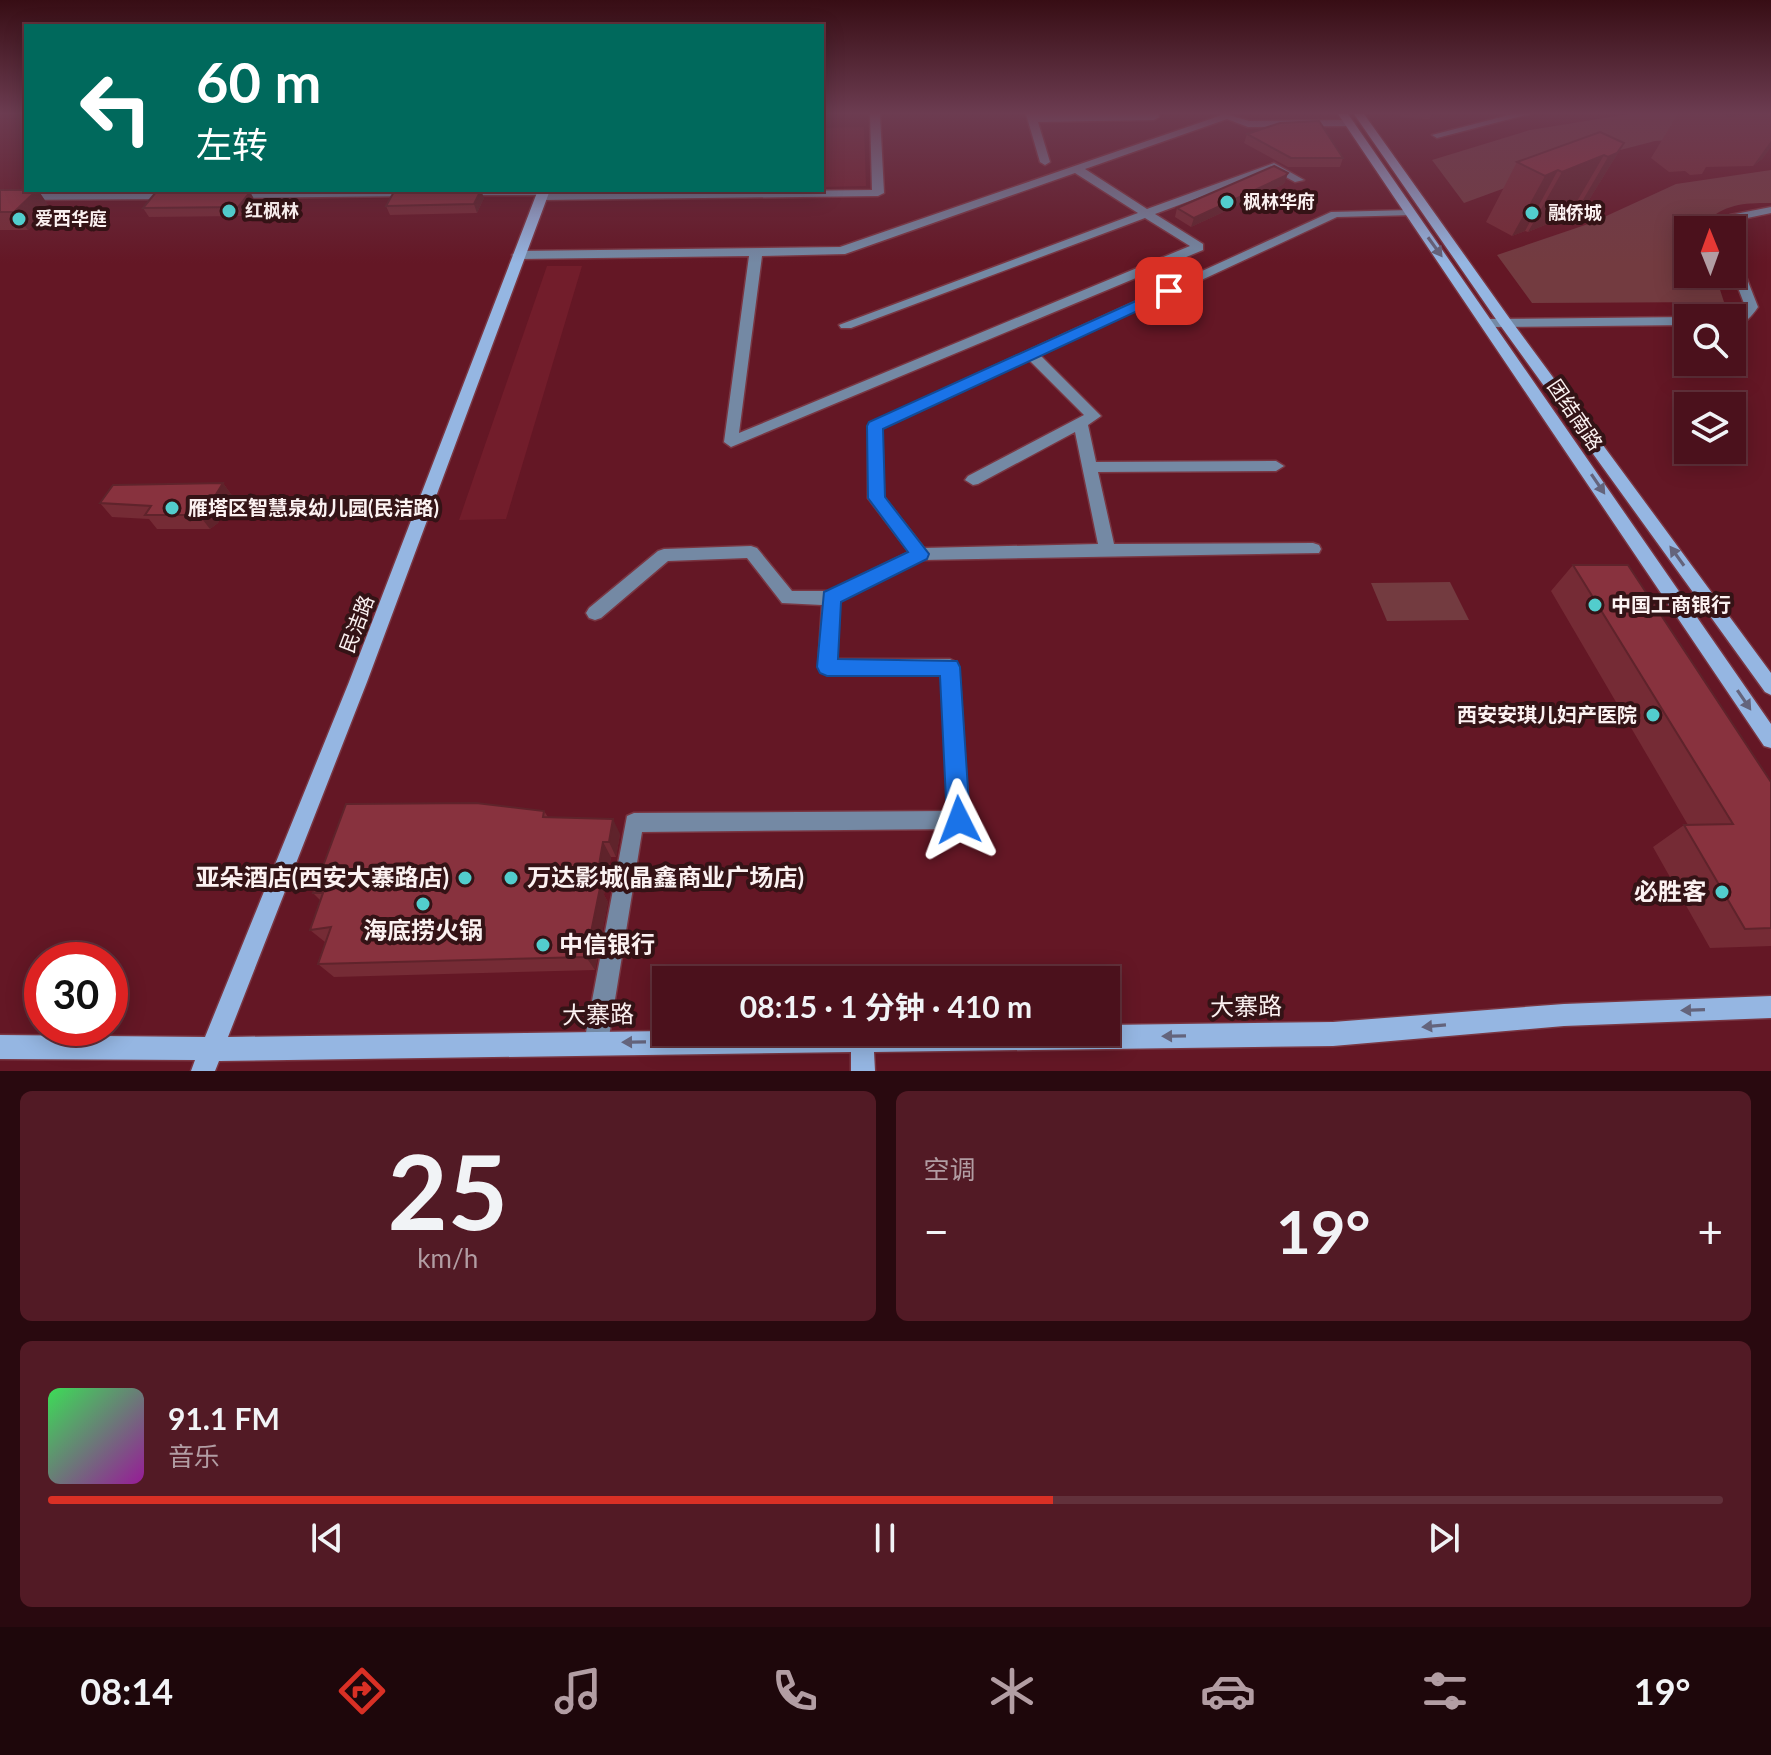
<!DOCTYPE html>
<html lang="zh">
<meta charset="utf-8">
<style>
body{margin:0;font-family:Lato,"Noto Sans SC",sans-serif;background:#521a25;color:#f1f3f6;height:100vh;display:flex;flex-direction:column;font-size:30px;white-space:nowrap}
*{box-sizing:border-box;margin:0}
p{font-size:26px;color:#b29da3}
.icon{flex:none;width:44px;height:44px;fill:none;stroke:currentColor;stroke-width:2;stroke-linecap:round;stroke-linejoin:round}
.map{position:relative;height:1071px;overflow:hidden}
.details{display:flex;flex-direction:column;gap:20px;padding:20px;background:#29090f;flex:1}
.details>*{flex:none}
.hud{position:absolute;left:24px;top:24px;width:800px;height:168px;border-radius:0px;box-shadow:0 4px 20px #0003,0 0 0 2px #62313b;background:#00695c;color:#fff;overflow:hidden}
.needle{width:52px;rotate:359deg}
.fabs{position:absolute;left:1674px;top:216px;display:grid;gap:16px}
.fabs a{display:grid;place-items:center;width:72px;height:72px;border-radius:0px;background:#4b111c;box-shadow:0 4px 20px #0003,0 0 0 2px #62313b;font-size:40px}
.speed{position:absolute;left:24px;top:942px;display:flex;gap:16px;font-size:40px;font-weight:700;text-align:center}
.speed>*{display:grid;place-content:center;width:104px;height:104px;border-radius:50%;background:#4b111c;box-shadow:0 4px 20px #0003,0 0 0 2px #62313b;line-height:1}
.speed .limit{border:12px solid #d22;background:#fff;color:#111}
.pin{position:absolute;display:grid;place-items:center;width:68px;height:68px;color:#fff;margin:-34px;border-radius:16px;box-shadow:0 4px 12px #0006}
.me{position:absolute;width:88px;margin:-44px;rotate:357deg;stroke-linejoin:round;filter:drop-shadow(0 0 6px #0008)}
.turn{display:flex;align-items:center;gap:28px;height:168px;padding:0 40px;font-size:36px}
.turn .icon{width:104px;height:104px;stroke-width:2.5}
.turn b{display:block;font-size:56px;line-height:68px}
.big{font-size:60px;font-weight:700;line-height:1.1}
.details .card{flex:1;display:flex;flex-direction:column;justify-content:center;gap:12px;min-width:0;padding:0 28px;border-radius:12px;background:#521a25}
.details .dial{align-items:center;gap:0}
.dial b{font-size:104px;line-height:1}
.song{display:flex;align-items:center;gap:24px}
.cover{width:96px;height:96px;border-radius:12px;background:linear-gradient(135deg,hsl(130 70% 55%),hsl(300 70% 35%))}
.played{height:8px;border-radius:4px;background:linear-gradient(90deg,#d93025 60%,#62313b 60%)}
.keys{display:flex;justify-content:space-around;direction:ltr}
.heat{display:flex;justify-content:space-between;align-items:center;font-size:44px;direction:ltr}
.details .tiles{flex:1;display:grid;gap:20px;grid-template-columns:1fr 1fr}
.card:last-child{grid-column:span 2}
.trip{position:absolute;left:652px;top:966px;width:468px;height:80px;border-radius:0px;background:#4b111c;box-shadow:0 4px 20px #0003,0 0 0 2px #62313b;font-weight:700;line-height:80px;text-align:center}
.tab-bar{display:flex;height:128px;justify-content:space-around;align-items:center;background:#1e070b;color:#b29da3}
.tab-bar .icon{width:56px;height:56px}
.tab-bar .active{color:#d93025}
.tab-bar b{font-size:36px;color:#f1f3f6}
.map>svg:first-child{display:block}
.built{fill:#721d2b}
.green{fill:#733b40}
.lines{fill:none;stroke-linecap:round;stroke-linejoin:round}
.street-casing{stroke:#793642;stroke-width:3}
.secondary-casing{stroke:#793642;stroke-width:3}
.street{fill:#7489a4;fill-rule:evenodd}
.secondary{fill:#95b6e2;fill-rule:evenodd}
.wall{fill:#752b35}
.shaded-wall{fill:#5f232b}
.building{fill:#88323e;stroke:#5f232b;stroke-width:2}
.oneway{fill:#64647c}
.route{fill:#1a73e8;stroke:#114b97;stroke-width:2}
.poi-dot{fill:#52cdcd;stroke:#341316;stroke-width:3}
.labels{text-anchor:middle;stroke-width:8;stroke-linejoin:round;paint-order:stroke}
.far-poi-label{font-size:18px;font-weight:bold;fill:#fbf1f1;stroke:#341316;text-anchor:start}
.street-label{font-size:20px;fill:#fbf1f1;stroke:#341316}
.poi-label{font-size:20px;font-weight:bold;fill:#fbf1f1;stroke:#341316;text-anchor:start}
.near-poi-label{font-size:24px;font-weight:bold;fill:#fbf1f1;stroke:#341316;text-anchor:end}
.near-street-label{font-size:24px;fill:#fbf1f1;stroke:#341316}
</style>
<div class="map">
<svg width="1771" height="1071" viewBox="0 0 1771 1071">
<rect width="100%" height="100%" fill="#641725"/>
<!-- built -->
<path class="built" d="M864,127L866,186L822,187V128Z
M547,266H582L506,519L459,520Z"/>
<!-- green -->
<path class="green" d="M1629,114H1771L1758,135L1655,141L1578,161L1464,203L1432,160L1530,130Z
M1771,170V203C1742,203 1725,204 1703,224V230H1688V274H1715L1724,302L1532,303L1497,255L1591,223L1676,184Z
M1450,582L1469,620L1387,621L1371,583Z"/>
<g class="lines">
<defs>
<path id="street" d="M870,114H880L884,193L878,196L541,200L537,199V195H462L456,192L547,190V194L872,190Z
M1026,114H1158L1159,117L1154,120L1038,122L1050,162L1045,165L1040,162Z
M1225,114L1249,121L1350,120L1355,123L1350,126L1248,127L1227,119L1085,169L1147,209L1274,163L1304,180L1295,182L1273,170L1155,214L1203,244V250L731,447L724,442L749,256L518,259L512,255L518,251L840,247ZM1075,173L1138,213L839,325L841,328H851L1145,218L1190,246L739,433L762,256L845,254Z
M1513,114H1529L1437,138L1432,135Z
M418,191V195L414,196L230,198L224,195L230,192Z
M0,194L174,193L180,196L174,199L0,200Z
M1771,207V213L1738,220L1732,230H1720L1730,215Z
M1410,210L1414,211V215L1337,217L1040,355L1101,416L1088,425L1096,462L1276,461L1284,466L1276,471L1098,472L1114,544L1313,543L1319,545L1321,549L1319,553L922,560L839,602L836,659H950L956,662L959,667L969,820L966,827L959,829L642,832L608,1043L604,1051L596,1055L588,1051L584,1043L627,816L634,813L949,811L941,675H827L821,672L818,667L822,605L782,603L747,558L668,561L601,618L595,620L589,618L586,613L589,608L658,551L664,549L751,546L757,548L792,591H829L909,552L868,498V426L870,423L1331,212ZM1029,360L1084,415L968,476L965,480L973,485L978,484L1075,432L1098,544L924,548L884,497L882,428Z
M1732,252L1738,256L1758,307C1751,317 1745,325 1732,325V318H1728L1736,317L1745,306L1732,272Z
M1688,317L1692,318H1688V325L1489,327L1483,323L1489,319Z"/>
<path id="secondary" d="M1338,114H1348L1771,724V748L1764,746Z
M1354,114H1364L1510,319L1771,673V695L1765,692L1500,325Z
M538,190H550L367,682L228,1037L666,1031L1106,1032V1025L1333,1022L1564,1004L1771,996V1018L1564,1026L1333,1046L874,1052L875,1071H851V1052L219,1061L215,1071H191L195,1060L0,1059V1035L205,1037L349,682Z"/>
</defs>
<!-- street casing -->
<use href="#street" class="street-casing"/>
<!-- secondary casing -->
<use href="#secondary" class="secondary-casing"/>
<!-- street -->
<use href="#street" class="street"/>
<!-- secondary -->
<use href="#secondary" class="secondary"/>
</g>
<!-- wall -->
<path class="wall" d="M1399,114H1432L1430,119L1403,118Z
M1678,114H1771V147L1762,159L1753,166L1706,167L1702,174L1690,175L1685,171L1669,172L1651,158Z
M1247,134L1343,158L1340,167H1288L1244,143Z
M1624,143L1581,213L1573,217L1569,215L1528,232L1525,231L1512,236L1486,222L1517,162Z
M1285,182L1282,185L1191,227L1175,217L1177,208Z
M0,190H38L50,208L28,230H0Z
M250,192L255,201L243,216L149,217L143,208Z
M484,198L477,213L390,215L386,206Z
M223,483L233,497L218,523L210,529H157L149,519L112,517L100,503Z
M1573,565L1771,782V946L1710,948L1653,847L1684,825H1688L1551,591Z
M544,811L548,817L620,834L616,857H611L604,895L608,902L595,970L334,977L318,964L325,942L310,930L320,900L313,893Z"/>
<!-- shaded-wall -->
<path class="shaded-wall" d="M1771,141V147L1762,159L1753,166Z
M1624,143L1581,213L1573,217L1608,157Z
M1604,155L1569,215L1528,232L1562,172Z
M1558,170L1525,231L1512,236L1545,176Z
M1288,173L1285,182L1282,185L1191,227L1194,218Z
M38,190L50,208L28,230L14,212Z
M481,190L484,198L477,213L474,204Z
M250,192L255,201L243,216L238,207Z
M223,483L233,497L218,523L210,529L199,515Z
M613,819L620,834L616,857L609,842Z
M603,842L611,857L604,895L608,902L595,970L586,957L595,888Z"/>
<!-- building -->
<path class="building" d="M1725,114H1742L1741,115L1729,116Z
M1319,121L1343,158H1291L1247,134L1280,123Z
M1600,132L1624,143L1617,153L1608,157L1604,155L1562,172L1558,170L1545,176L1517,162Z
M1274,166L1288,173L1285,176L1194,218L1177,208Z
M0,190H37L14,212H0Z
M395,190H481L474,204L386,206Z
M156,192H250L238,207L143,208Z
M223,483L207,509L199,515H145L151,506L100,503L113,485Z
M1573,565H1628L1771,782V928L1745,929L1684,825L1733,824Z
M476,803L544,811L543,817L613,819L609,842H603L595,888H600L586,957L318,964L331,927L310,930L323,893H313L346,804Z"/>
<!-- one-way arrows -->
<defs><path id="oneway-solid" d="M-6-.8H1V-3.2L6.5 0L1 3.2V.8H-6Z" transform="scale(2)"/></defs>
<g class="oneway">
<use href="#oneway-solid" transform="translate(1435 247) rotate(54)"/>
<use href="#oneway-solid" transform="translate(1598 484) rotate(56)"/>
<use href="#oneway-solid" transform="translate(1677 556) rotate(-126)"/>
<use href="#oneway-solid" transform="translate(1744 700) rotate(56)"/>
<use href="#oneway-solid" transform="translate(1693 1010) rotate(178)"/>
<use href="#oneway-solid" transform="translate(1434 1026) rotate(175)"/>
<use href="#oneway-solid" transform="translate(1174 1036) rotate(179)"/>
<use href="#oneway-solid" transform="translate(634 1042) rotate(179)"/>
</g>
<!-- sky -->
<linearGradient id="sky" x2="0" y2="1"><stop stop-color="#370d14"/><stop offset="0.43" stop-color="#6c3c51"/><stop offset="1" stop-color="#6c3c51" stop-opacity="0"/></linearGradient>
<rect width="1771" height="263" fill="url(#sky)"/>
<!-- route -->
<path class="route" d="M1169,286L1176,291L1174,294L883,429L885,497L929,554L927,559L841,602L838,659L957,661L960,667L970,820L967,828L959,831L951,828L947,820L940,676H827L820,673L817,667L824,592L908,552L868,498L867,426L869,422Z"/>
<!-- markers -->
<g class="poi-dot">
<circle cx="1227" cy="202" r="8"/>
<circle cx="229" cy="211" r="8"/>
<circle cx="1532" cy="213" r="8"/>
<circle cx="19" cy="219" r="8"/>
<circle cx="172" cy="508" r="8"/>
<circle cx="1595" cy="605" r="8"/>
<circle cx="1653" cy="715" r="8"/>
<circle cx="465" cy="878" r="8"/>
<circle cx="511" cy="878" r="8"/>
<circle cx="1722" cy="892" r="8"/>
<circle cx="423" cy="904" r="8"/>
<circle cx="543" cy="945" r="8"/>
</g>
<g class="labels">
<!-- far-poi labels -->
<g class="far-poi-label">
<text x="1243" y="208">枫林华府</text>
<text x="245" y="217">红枫林</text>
<text x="1548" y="219">融侨城</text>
<text x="35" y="225">爱西华庭</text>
</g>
<!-- street labels -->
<g class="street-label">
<text transform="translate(1575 415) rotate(56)" y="7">团结南路</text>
<text transform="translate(357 624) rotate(-69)" y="7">民洁路</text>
</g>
<!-- poi labels -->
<g class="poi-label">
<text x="188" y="515">雁塔区智慧泉幼儿园(民洁路)</text>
<text x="1611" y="612">中国工商银行</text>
<text x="1637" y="722" text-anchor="end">西安安琪儿妇产医院</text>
</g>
<!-- near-poi labels -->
<g class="near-poi-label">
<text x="449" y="886">亚朵酒店(西安大寨路店)</text>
<text x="527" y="886" text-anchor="start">万达影城(晶鑫商业广场店)</text>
<text x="1706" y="900">必胜客</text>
<text x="423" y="939" text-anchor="middle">海底捞火锅</text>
<text x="559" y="953" text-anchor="start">中信银行</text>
</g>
<!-- near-street labels -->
<g class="near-street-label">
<text transform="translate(1246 1007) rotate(-1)" y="8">大寨路</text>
<text transform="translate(598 1015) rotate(-1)" y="8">大寨路</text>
</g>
</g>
</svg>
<div class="fabs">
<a><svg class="needle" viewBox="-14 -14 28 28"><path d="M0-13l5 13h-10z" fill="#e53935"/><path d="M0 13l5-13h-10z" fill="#b29da3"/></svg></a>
<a><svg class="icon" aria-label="search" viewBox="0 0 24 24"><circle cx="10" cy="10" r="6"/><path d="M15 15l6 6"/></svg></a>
<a><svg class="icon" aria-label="layers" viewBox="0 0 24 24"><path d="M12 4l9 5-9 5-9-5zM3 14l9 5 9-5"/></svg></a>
</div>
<div class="speed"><div class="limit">30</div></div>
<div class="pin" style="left:1169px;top:291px;background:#d93025"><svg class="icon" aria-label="arrive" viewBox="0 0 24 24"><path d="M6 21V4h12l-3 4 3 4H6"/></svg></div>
<svg class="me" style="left:959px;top:820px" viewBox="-20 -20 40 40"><path d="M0-17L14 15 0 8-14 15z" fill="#1a73e8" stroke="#fff" stroke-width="4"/></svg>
<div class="trip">08:15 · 1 分钟 · 410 m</div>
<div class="hud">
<div class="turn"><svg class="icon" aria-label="left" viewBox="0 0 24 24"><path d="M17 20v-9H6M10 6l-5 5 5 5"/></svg><div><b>60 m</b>左转</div></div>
</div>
</div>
<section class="details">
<div class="tiles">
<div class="card dial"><b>25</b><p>km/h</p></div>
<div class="card"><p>空调</p>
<div class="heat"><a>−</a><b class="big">19°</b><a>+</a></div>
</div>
<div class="card">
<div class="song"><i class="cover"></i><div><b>91.1 FM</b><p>音乐</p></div></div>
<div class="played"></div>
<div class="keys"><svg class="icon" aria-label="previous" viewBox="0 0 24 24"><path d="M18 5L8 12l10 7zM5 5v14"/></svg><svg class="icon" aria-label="pause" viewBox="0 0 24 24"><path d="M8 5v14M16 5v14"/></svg><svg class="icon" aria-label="next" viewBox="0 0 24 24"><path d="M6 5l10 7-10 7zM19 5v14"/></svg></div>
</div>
</div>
</section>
<nav class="tab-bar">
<b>08:14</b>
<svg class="icon active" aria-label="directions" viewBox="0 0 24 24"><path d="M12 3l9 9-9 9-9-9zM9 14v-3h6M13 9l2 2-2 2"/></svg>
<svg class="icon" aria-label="music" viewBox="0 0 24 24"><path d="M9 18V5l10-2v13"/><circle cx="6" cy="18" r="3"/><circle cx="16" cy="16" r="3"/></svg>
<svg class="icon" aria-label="phone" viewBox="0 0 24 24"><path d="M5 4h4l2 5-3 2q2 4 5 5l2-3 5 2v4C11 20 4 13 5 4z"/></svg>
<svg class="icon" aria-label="climate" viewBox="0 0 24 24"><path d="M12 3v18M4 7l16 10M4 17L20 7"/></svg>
<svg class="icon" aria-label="car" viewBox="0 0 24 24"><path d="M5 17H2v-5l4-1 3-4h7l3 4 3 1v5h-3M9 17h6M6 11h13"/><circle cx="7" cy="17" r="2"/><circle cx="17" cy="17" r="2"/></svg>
<svg class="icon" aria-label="filters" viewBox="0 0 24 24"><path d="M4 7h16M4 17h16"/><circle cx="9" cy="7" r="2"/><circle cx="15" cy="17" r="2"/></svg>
<b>19°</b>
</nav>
